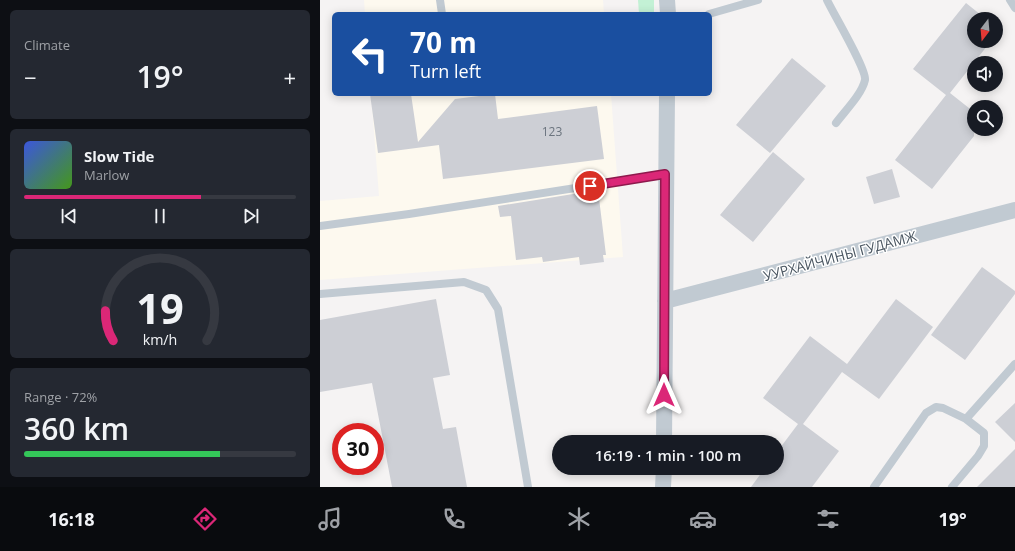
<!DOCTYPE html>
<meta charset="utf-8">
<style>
body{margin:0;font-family:"Open Sans",sans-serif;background:#242831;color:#f1f3f6;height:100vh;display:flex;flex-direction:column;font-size:15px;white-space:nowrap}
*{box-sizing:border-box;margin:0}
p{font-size:13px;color:#9ea1a6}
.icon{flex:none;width:22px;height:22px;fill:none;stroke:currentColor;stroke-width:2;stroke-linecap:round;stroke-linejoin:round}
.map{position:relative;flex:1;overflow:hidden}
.panel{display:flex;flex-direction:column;gap:10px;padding:10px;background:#0d0f14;width:320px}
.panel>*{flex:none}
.hud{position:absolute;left:12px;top:12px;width:380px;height:84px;border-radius:6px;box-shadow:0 2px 10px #0003;background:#1a4fa0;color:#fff;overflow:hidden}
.needle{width:26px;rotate:196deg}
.controls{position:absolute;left:647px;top:12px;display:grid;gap:8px}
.controls a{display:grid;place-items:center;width:36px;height:36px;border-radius:50%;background:#171b24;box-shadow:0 2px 10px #0003;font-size:20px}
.speed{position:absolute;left:12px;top:423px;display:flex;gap:8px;font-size:20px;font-weight:700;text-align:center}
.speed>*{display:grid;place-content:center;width:52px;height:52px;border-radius:50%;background:#171b24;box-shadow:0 2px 10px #0003;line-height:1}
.speed .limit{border:6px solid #d22;background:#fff;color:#111}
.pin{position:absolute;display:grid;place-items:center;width:34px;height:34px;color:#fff;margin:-17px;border:2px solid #fff;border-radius:50%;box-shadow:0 1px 4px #0007}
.me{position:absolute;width:44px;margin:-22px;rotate:0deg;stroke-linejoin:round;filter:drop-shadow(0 0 3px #0008)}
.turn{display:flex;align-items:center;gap:14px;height:84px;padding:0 12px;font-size:18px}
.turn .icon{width:52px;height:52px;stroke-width:2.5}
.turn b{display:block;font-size:28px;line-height:34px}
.big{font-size:30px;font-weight:600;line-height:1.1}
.panel .widget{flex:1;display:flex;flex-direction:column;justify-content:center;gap:6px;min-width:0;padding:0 14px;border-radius:6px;background:#242831}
.panel .dial{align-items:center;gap:0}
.dial svg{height:104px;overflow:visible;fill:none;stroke:#363941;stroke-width:7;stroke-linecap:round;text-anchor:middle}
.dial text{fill:#f1f3f6;stroke:none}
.song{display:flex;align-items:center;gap:12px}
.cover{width:48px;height:48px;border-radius:6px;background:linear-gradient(135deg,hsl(230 70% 55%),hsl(100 70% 35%))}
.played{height:4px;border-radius:2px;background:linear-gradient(90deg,#db2777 65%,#363941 65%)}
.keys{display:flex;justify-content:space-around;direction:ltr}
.heat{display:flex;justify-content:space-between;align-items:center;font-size:22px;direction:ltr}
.charge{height:6px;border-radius:3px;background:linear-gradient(90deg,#34c759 72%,#363941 0)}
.trip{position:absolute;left:232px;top:435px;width:232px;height:40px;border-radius:20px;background:#171b24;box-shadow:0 2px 10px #0003;font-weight:600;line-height:40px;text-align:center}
.menu{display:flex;height:64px;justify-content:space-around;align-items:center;background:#090b0e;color:#9ea1a6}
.menu .icon{width:28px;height:28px}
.menu .current{color:#db2777}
.menu b{font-size:18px;color:#f1f3f6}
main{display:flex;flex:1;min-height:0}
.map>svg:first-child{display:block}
.commercial{fill:#fdf9ef}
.green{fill:#c3f1d5}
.building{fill:#cdcfd5}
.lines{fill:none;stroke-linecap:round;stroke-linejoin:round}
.service{stroke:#c1cad2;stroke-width:8}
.minor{stroke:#c1cad2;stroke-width:16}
.route-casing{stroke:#8e194d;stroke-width:10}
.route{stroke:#db2777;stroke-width:7}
.labels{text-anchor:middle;stroke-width:3;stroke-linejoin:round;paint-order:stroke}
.number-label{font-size:12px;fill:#6b747e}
.street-label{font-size:14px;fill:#4a5661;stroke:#fff}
</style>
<main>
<section class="panel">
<div class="widget"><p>Climate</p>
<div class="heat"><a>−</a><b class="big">19°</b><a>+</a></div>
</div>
<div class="widget">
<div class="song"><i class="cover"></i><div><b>Slow Tide</b><p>Marlow</p></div></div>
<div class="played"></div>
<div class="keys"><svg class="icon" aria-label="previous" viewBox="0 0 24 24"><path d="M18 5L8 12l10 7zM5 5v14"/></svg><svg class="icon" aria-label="pause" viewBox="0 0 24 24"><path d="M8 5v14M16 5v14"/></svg><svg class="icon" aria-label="next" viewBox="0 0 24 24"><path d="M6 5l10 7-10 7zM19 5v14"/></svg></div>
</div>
<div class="widget dial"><svg viewBox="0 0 100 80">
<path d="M14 69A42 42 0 1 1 86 69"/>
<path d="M14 69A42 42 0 0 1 8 46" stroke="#db2777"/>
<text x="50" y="56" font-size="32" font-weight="700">19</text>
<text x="50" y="72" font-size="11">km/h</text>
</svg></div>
<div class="widget"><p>Range · 72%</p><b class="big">360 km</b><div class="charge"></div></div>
</section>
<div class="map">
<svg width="695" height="487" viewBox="0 0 695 487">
<rect width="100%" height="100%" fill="#f5f3f3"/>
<!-- commercial -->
<path class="commercial" d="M44,0H283L284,14H45Z
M51,94H291L303,257L0,280V201L59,196Z"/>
<!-- green -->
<path class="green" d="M318,0H334V14H319Z"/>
<!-- building -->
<path class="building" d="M646,3L666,19H654V41H671L630,93L654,112V136L612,189L575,160L626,95L593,69Z
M472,58L506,86L450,153L416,125Z
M50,94H91L98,142L135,99L175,94L178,119L277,106L284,159L165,174L123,179L119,145L58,153Z
M453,152L485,179L433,242L400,215Z
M572,169L580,197L554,204L546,177Z
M278,190L286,255H283L284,262L260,265L259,257L223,262L222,257L196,260L191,216L180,217L178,206Z
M662,267L695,291V294L645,360L611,335Z
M116,299L130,375L113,378L123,429L136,427L147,487H72L52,383L0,392V320Z
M576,299L613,327L559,399L522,372L483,424L519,451L492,487H431L445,468H457V452L478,424L443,398L490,336L527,364Z
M695,403V442L675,422Z
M695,449V487H657Z"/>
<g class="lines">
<!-- service -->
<path class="service" d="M120,0L122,14
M507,0C513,13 547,70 545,80C542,94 525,111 516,123
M690,0L695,8
M389,14L438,0
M0,226L89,214L345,174
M0,294L144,282L166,290L178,309L208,487
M554,487L606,413L616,407L623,408L646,419
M632,487L658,456L664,446V433L646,419L695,364"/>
<!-- minor -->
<path class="minor" d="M347,0L348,14
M345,301L695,210
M344,442L347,94
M343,487L344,468"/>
</g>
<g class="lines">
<defs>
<path id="route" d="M270,186L345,174L344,395"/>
</defs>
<!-- route casing -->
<use href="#route" class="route-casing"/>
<!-- route -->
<use href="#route" class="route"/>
</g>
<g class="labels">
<!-- number labels -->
<g class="number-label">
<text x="232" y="136">123</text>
</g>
<!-- street labels -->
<g class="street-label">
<text transform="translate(520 256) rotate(-15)" y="5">УУРХАЙЧИНЫ ГУДАМЖ</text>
</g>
</g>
</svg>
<div class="controls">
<a><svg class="needle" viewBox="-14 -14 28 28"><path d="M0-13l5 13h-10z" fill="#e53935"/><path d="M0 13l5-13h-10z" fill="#9ea1a6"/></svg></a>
<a><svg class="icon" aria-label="sound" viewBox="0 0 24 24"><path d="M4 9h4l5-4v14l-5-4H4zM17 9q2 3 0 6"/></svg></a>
<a><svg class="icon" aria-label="search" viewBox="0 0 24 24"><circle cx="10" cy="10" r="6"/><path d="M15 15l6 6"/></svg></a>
</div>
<div class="speed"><div class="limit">30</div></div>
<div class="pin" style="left:270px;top:186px;background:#d93025"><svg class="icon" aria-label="arrive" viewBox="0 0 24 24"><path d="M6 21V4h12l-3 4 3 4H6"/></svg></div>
<svg class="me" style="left:344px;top:395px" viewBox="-20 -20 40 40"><path d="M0-17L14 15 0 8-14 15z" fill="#db2777" stroke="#fff" stroke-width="4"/></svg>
<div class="trip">16:19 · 1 min · 100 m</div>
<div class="hud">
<div class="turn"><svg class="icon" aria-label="left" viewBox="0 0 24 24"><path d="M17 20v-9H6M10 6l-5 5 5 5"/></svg><div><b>70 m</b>Turn left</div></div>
</div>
</div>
</main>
<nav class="menu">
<b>16:18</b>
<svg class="icon current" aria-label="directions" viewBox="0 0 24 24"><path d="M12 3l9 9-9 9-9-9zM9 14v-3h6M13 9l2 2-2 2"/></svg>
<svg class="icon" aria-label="music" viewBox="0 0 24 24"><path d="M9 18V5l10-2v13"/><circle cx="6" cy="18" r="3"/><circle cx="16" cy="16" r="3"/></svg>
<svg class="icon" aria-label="phone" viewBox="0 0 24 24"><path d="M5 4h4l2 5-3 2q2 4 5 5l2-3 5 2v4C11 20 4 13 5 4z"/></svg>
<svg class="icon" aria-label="climate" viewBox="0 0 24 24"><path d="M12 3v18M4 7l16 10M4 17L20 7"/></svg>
<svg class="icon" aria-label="car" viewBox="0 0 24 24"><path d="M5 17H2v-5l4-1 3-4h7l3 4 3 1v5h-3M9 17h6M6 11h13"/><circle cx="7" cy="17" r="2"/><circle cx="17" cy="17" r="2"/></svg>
<svg class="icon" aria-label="filters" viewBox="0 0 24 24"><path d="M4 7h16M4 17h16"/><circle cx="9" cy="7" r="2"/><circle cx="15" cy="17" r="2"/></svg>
<b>19°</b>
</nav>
